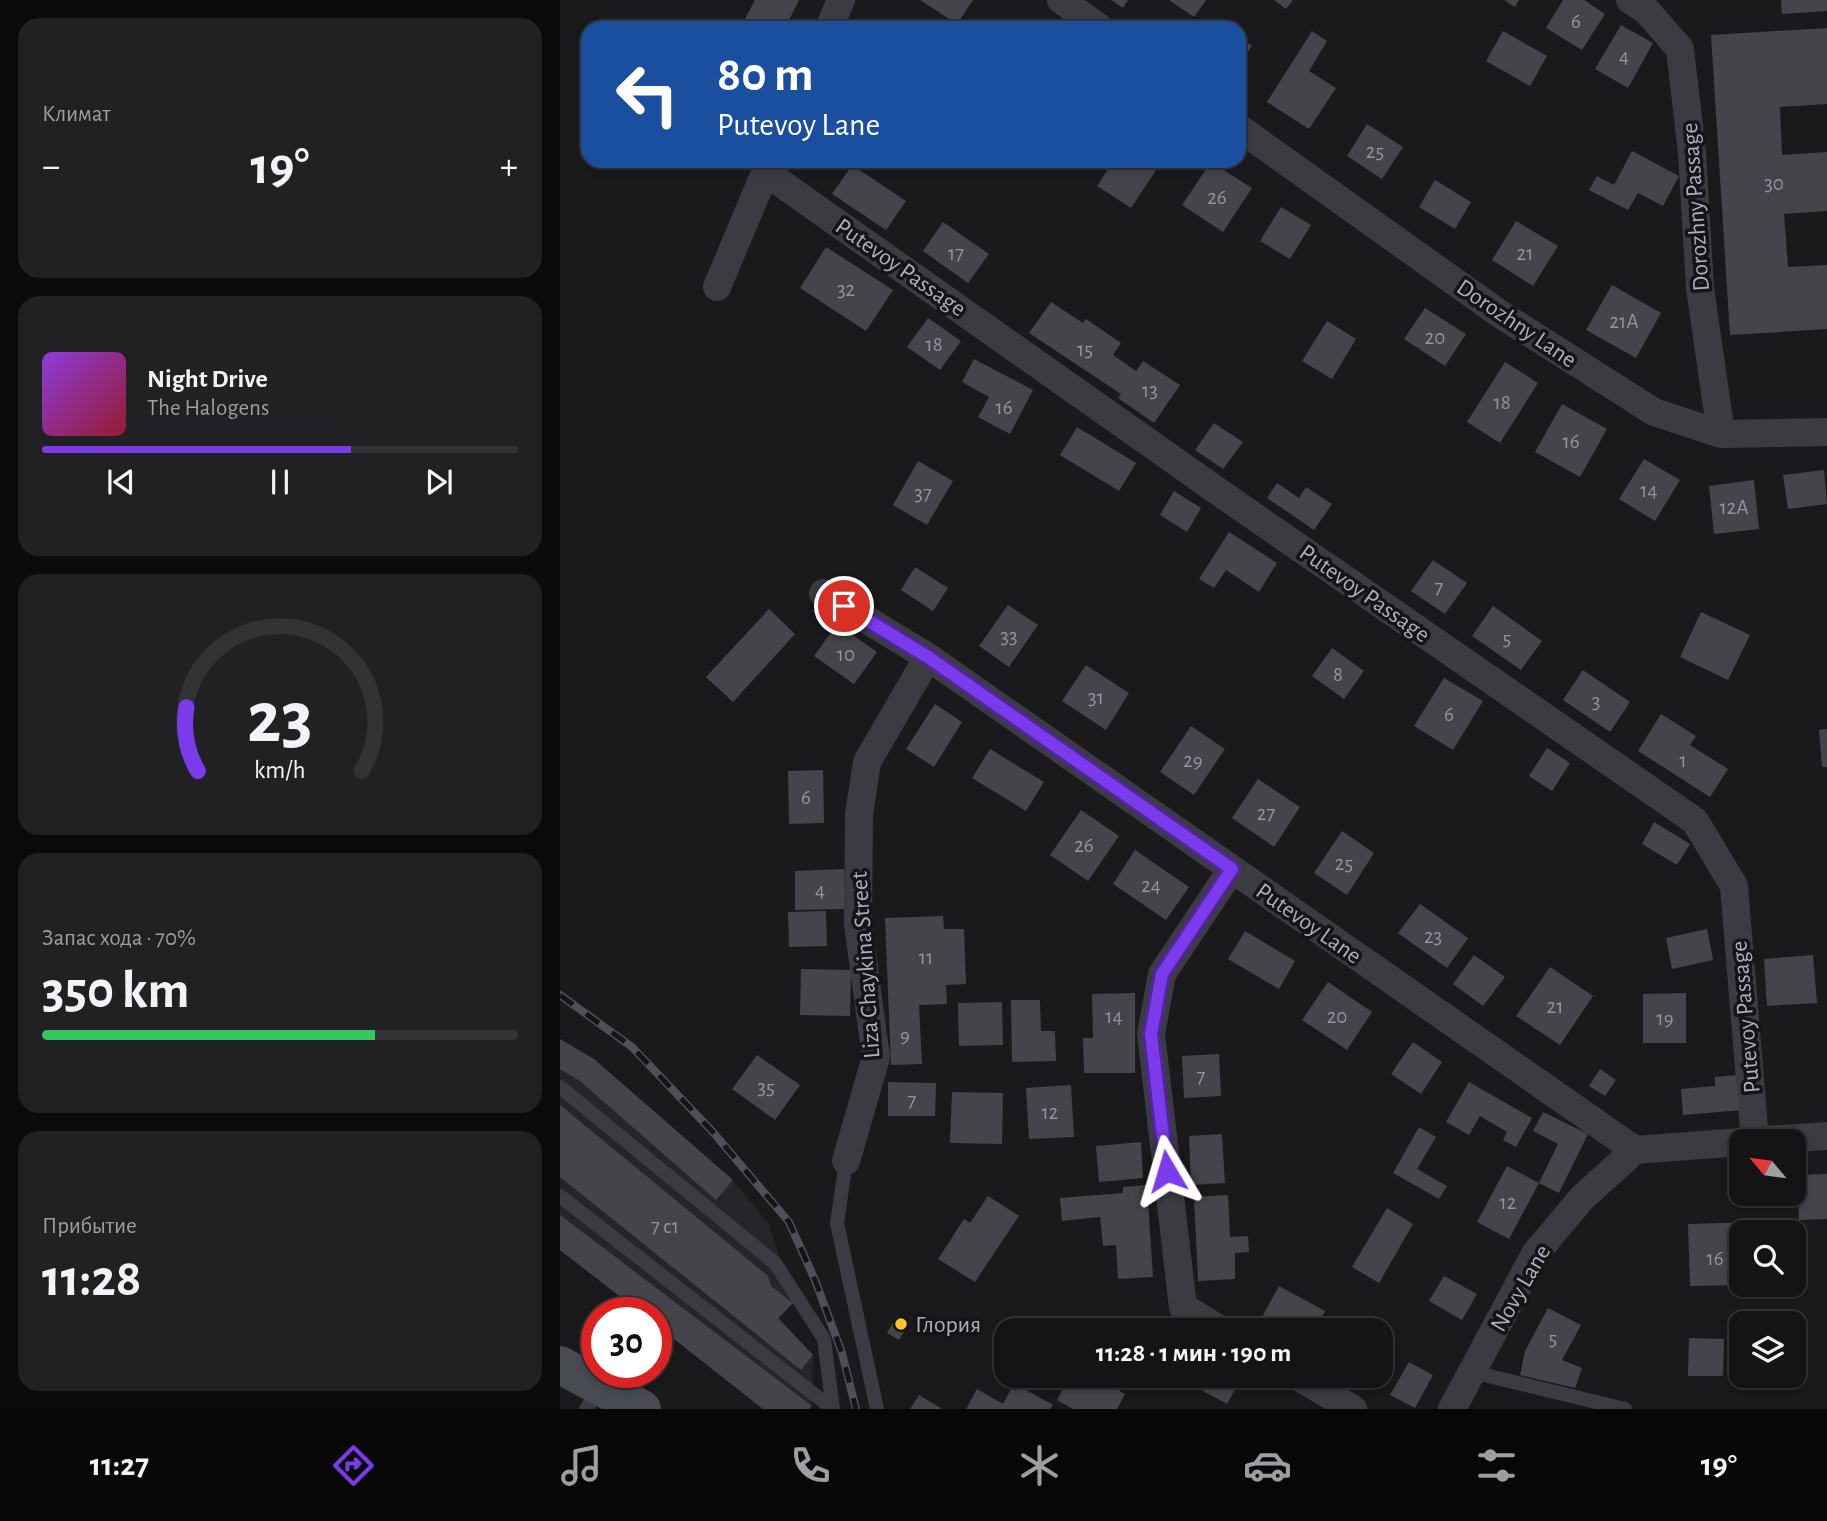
<!DOCTYPE html>
<html lang="ru">
<meta charset="utf-8">
<style>
body{margin:0;font-family:"Alegreya Sans",sans-serif;background:#212123;color:#f1f3f6;height:100vh;display:flex;flex-direction:column;font-size:26px;white-space:nowrap}
*{box-sizing:border-box;margin:0}
p{font-size:23px;color:#9d9ea1}
.icon{flex:none;width:38px;height:38px;fill:none;stroke:currentColor;stroke-width:2;stroke-linecap:round;stroke-linejoin:round}
.map{position:relative;flex:1;overflow:hidden}
.side{display:flex;flex-direction:column;gap:18px;padding:18px;background:#0b0b0c;width:560px}
.side>*{flex:none}
.hud{position:absolute;left:21px;top:21px;width:665px;height:147px;border-radius:21px;box-shadow:0 4px 10px #0003,0 0 0 2px #333335;background:#1a4fa0;color:#fff;overflow:hidden}
.needle{width:46px;rotate:299deg}
.fabs{position:absolute;left:1169px;top:1129px;display:grid;gap:14px}
.fabs a{display:grid;place-items:center;width:77px;height:77px;border-radius:14px;background:#141416;box-shadow:0 4px 10px #0003,0 0 0 2px #333335;font-size:35px}
.speed{position:absolute;left:21px;top:1297px;display:flex;gap:14px;font-size:35px;font-weight:700;text-align:center}
.speed>*{display:grid;place-content:center;width:91px;height:91px;border-radius:50%;background:#141416;box-shadow:0 4px 10px #0003,0 0 0 2px #333335;line-height:1}
.speed .limit{border:10px solid #d22;background:#fff;color:#111}
.pin{position:absolute;display:grid;place-items:center;width:60px;height:60px;color:#fff;margin:-30px;border:4px solid #fff;border-radius:50%;box-shadow:0 2px 7px #0007}
.me{position:absolute;width:77px;margin:-38px;rotate:353deg;stroke-linejoin:round;filter:drop-shadow(0 0 5px #0008)}
.turn{display:flex;align-items:center;gap:24px;height:147px;padding:0 21px;font-size:32px}
.turn .icon{width:91px;height:91px;stroke-width:2.5}
.turn b{display:block;font-size:49px;line-height:60px}
.big{font-size:52px;font-weight:600;line-height:1.1}
.side .card{flex:1;display:flex;flex-direction:column;justify-content:center;gap:10px;min-width:0;padding:0 24px;border-radius:21px;background:#212123}
.side .dial{align-items:center;gap:0}
.dial svg{height:182px;overflow:visible;fill:none;stroke:#333335;stroke-width:7;stroke-linecap:round;text-anchor:middle}
.dial text{fill:#f1f3f6;stroke:none}
.song{display:flex;align-items:center;gap:21px}
.cover{width:84px;height:84px;border-radius:10px;background:linear-gradient(135deg,hsl(270 70% 55%),hsl(350 70% 35%))}
.played{height:7px;border-radius:4px;background:linear-gradient(90deg,#7c3aed 65%,#333335 65%)}
.keys{display:flex;justify-content:space-around;direction:ltr}
.heat{display:flex;justify-content:space-between;align-items:center;font-size:38px;direction:ltr}
.charge{height:10px;border-radius:5px;background:linear-gradient(90deg,#34c759 70%,#333335 0)}
.trip{position:absolute;left:434px;top:1318px;width:399px;height:70px;border-radius:21px;background:#141416;box-shadow:0 4px 10px #0003,0 0 0 2px #333335;font-weight:600;line-height:70px;text-align:center}
.dock{display:flex;height:112px;justify-content:space-around;align-items:center;background:#080809;color:#9d9ea1}
.dock .icon{width:49px;height:49px}
.dock .current{color:#7c3aed}
.dock b{font-size:32px;color:#f1f3f6}
main{display:flex;flex:1;min-height:0}
.map>svg:first-child{display:block}
.built{fill:#26262a}
.building{fill:#44454a}
.lines{fill:none;stroke-linecap:round;stroke-linejoin:round}
.lane{stroke:#3b3c42;stroke-width:14}
.street{stroke:#3b3c42;stroke-width:28}
.secondary{stroke:#494b52;stroke-width:38}
.rail-casing{stroke:#4e5057;stroke-width:8}
.rail{stroke:#151518;stroke-width:5;stroke-dasharray:16;stroke-linecap:butt}
.route-casing{stroke:#51269a;stroke-width:18}
.route{stroke:#7c3aed;stroke-width:12}
.poi-dot{fill:#ffc330;stroke:#151518;stroke-width:2.5}
.labels{text-anchor:middle;stroke-width:7;stroke-linejoin:round;paint-order:stroke}
.number-label{font-size:21px;fill:#9295a0}
.street-label{font-size:24px;fill:#acb0bd;stroke:#151518}
.poi-label{font-size:24px;fill:#acb0bd;stroke:#151518;text-anchor:start}
</style>
<main>
<section class="side">
<div class="card"><p>Климат</p>
<div class="heat"><a>−</a><b class="big">19°</b><a>+</a></div>
</div>
<div class="card">
<div class="song"><i class="cover"></i><div><b>Night Drive</b><p>The Halogens</p></div></div>
<div class="played"></div>
<div class="keys"><svg class="icon" aria-label="previous" viewBox="0 0 24 24"><path d="M18 5L8 12l10 7zM5 5v14"/></svg><svg class="icon" aria-label="pause" viewBox="0 0 24 24"><path d="M8 5v14M16 5v14"/></svg><svg class="icon" aria-label="next" viewBox="0 0 24 24"><path d="M6 5l10 7-10 7zM19 5v14"/></svg></div>
</div>
<div class="card dial"><svg viewBox="0 0 100 80">
<path d="M14 69A42 42 0 1 1 86 69"/>
<path d="M14 69A42 42 0 0 1 9 41" stroke="#7c3aed"/>
<text x="50" y="56" font-size="32" font-weight="700">23</text>
<text x="50" y="72" font-size="11">km/h</text>
</svg></div>
<div class="card"><p>Запас хода · 70%</p><b class="big">350 km</b><div class="charge"></div></div>
<div class="card"><p>Прибытие</p><b class="big">11:28</b></div>
</section>
<div class="map">
<svg width="1267" height="1409" viewBox="0 0 1267 1409">
<rect width="100%" height="100%" fill="#1a1a1d"/>
<!-- built -->
<path class="built" d="M0,1039L34,1059L173,1180L209,1224L233,1303L219,1319L253,1355L252,1406L249,1409H203L96,1325V1312H80L0,1250Z"/>
<!-- building -->
<path class="building" d="M195,0H239L225,28H180Z
M360,0H413L397,24Z
M551,0H568L563,8Z
M609,0H646L634,17Z
M714,0H733L726,9Z
M944,0H959L955,7Z
M1003,0H1024L1045,14L1022,50L986,28Z
M1221,0H1267V11L1222,14Z
M1061,25L1093,43L1068,88L1035,69Z
M1267,28V104L1220,107L1222,155L1267,152V211L1224,214L1228,267L1267,265V329L1170,335L1151,35Z
M752,31L767,41L749,71L776,88L749,129L707,102Z
M943,31L987,56L970,86L926,61Z
M679,37L692,46L679,64Z
M807,124L843,147L822,179L787,156Z
M1072,151L1119,176L1103,206L1078,193L1068,210L1029,190L1037,176L1054,185Z
M553,161H602L571,208L537,186Z
M651,162L692,188L663,232L622,205Z
M292,165L346,201L326,230L272,194Z
M875,180L911,202L895,229L859,207Z
M721,207L751,225L730,259L700,241Z
M956,221L998,246L973,286L932,260Z
M383,222L429,254L408,283L363,251Z
M266,247L333,290L306,331L240,288Z
M1052,285L1101,313L1076,358L1026,330Z
M491,302L523,323L526,319L561,343L553,355L576,371L583,361L620,385L594,423L558,398L561,394L469,333Z
M865,308L906,334L885,366L844,339Z
M368,318L401,341L380,370L347,347Z
M767,321L796,339L772,379L742,361Z
M414,359L473,390L450,434L418,417L429,397L402,382Z
M945,362L978,383L940,443L907,422Z
M1002,404L1047,429L1020,477L975,452Z
M654,423L683,442L663,469L635,450Z
M517,427L576,463L559,491L500,455Z
M1084,459L1120,480L1095,521L1059,499Z
M358,461L393,481L367,525L333,505Z
M1264,470L1267,504L1228,509L1223,475Z
M1194,480L1199,529L1154,534L1149,486Z
M717,483L739,498L746,487L772,504L754,530L707,498Z
M614,491L641,508L627,532L600,515Z
M669,532L717,563L699,592L666,570L654,588L639,579Z
M873,560L907,583L885,614L851,591Z
M355,567L388,588L373,611L341,590Z
M448,605L478,625L449,667L419,646Z
M933,606L982,641L961,670L912,636Z
M209,609L235,634L173,702L146,677Z
M1141,612L1190,635L1168,680L1120,657Z
M277,624L317,652L294,684L254,656Z
M772,648L804,671L784,699L752,676Z
M526,665L569,693L546,730L502,701Z
M1023,670L1070,702L1050,732L1003,700Z
M884,678L923,701L893,750L854,726Z
M375,704L402,722L374,767L346,749Z
M1101,714L1136,736L1130,745L1168,769L1150,797L1078,751Z
M631,726L665,749L634,795L600,772Z
M1267,729V767H1262L1259,730Z
M987,748L1010,763L992,791L969,776Z
M430,749L484,782L466,811L412,778Z
M263,770L264,823L229,824L228,771Z
M698,779L740,807L714,847L672,818Z
M521,810L559,836L528,881L490,855Z
M1094,822L1130,844L1117,865L1082,844Z
M782,831L814,853L787,895L754,873Z
M575,850L629,887L606,920L553,884Z
M284,869L285,909L235,910V871Z
M860,904L908,938L887,968L838,933Z
M266,911L267,946L229,947L228,912Z
M383,916L384,929H404L406,984L386,985L387,1004L359,1005L362,1064L331,1065L325,918Z
M1147,929L1153,960L1112,969L1106,938Z
M685,931L735,961L719,989L668,959Z
M914,955L945,977L923,1006L893,984Z
M1253,955L1257,1003L1207,1006L1204,959Z
M990,967L1033,996L1000,1045L956,1016Z
M241,969L291,970L290,1016L240,1015Z
M768,982L812,1012L787,1050L742,1020Z
M575,993V1073H524L523,1038H533L532,994Z
M1126,993V1043H1083V994Z
M451,1000H480L481,1031H495L496,1061L452,1062Z
M442,1002L443,1045L399,1046L398,1003Z
M0,1039L34,1059L173,1180L156,1200L20,1081L0,1069Z
M853,1042L882,1062L861,1094L831,1074Z
M659,1054L661,1096L624,1098L622,1056Z
M197,1055L240,1085L215,1120L172,1089Z
M1040,1069L1056,1080L1045,1096L1029,1086Z
M1179,1075L1182,1110L1123,1115L1121,1089L1155,1086V1077Z
M328,1082L376,1083L375,1116H328Z
M909,1082L972,1118L956,1147L943,1140L947,1132L920,1116L909,1135L886,1122Z
M511,1085L514,1137L469,1139L466,1088Z
M392,1092L443,1093L442,1144L390,1143Z
M0,1105L208,1276L211,1286L233,1303L218,1318L253,1355L241,1370L0,1177Z
M983,1112L1028,1134L999,1193L979,1183L998,1144L973,1131Z
M859,1127L876,1137L857,1169L887,1186L879,1199L833,1173Z
M662,1134L665,1183L631,1185L629,1136Z
M581,1142L583,1178L539,1182L536,1146Z
M947,1166L979,1183L949,1239L917,1222Z
M1267,1174V1219L1239,1220L1238,1175Z
M587,1185L593,1277L558,1279L556,1245L543,1246L540,1217L502,1221L500,1198L563,1193V1187Z
M668,1195L670,1237L688,1236L689,1252L675,1253V1279L638,1281L634,1197Z
M428,1196L459,1216L415,1282L378,1259L404,1219L410,1223Z
M827,1208L853,1224L819,1283L792,1267Z
M0,1215L252,1406L249,1409H203L96,1325V1312H80L0,1250Z
M1197,1222V1232H1181V1285L1130,1286L1128,1224Z
M884,1276L917,1294L902,1320L869,1301Z
M719,1286L765,1311L755,1330H695Z
M988,1308L1021,1325L1002,1360L1022,1368L1015,1388L960,1375L965,1351Z
M337,1316L349,1323L339,1340L327,1333Z
M1129,1338L1164,1339L1163,1376H1128Z
M849,1362L873,1375L855,1408L830,1395Z
M510,1376H534L565,1394L557,1409H513L497,1400Z
M651,1376H682L667,1404L643,1391Z
M775,1376H792L788,1383Z
M454,1383L493,1405L490,1409H406L417,1389L443,1404Z
M359,1395L382,1409H350Z"/>
<g class="lines">
<!-- lane -->
<path class="lane" d="M0,1087L215,1263L264,1339L273,1409
M286,1161L277,1223L317,1409
M0,1196L273,1409
M912,1372L1065,1409
M26,1409L40,1387"/>
<!-- street -->
<path class="street" d="M501,0L540,28
M1070,0L1087,11L1120,49L1132,153L1140,288L1161,434
M269,28L281,0
M679,128L940,314L1094,412L1161,434L1267,432
M205,172L666,497L1135,821L1174,886L1195,1141
M157,287L210,161
M263,593L368,657L1075,1150L1181,1142
M1190,1141L1267,1136
M286,1161L316,1057L298,924L299,814L307,762L368,657
M661,1330L623,1307L591,1034L602,974L672,869
M737,1376L793,1409
M892,1409L975,1254L1022,1198L1075,1150"/>
<!-- secondary -->
<path class="secondary" d="M0,1365L82,1409"/>
<defs>
<path id="rail" d="M0,995L72,1047L152,1131L229,1222L255,1280L282,1353L296,1409"/>
</defs>
<!-- rail casing -->
<use href="#rail" class="rail-casing"/>
<!-- rail -->
<use href="#rail" class="rail"/>
</g>
<g class="lines">
<defs>
<path id="route" d="M284,606L368,657L672,869L602,974L591,1034L607,1171"/>
</defs>
<!-- route casing -->
<use href="#route" class="route-casing"/>
<!-- route -->
<use href="#route" class="route"/>
</g>
<!-- markers -->
<circle class="poi-dot" cx="341" cy="1324" r="7"/>
<g class="labels">
<!-- number labels -->
<g class="number-label">
<text x="1016" y="28">6</text>
<text x="1064" y="63">4</text>
<text x="815" y="158">25</text>
<text x="1214" y="190">30</text>
<text x="657" y="204">26</text>
<text x="396" y="260">17</text>
<text x="965" y="260">21</text>
<text x="286" y="296">32</text>
<text x="1064" y="328">21А</text>
<text x="875" y="344">20</text>
<text x="374" y="351">18</text>
<text x="525" y="356">15</text>
<text x="590" y="397">13</text>
<text x="942" y="409">18</text>
<text x="444" y="414">16</text>
<text x="1011" y="448">16</text>
<text x="1089" y="497">14</text>
<text x="363" y="500">37</text>
<text x="1174" y="514">12А</text>
<text x="879" y="594">7</text>
<text x="449" y="643">33</text>
<text x="947" y="645">5</text>
<text x="286" y="661">10</text>
<text x="778" y="681">8</text>
<text x="536" y="704">31</text>
<text x="1036" y="708">3</text>
<text x="889" y="721">6</text>
<text x="633" y="767">29</text>
<text x="1123" y="767">1</text>
<text x="246" y="804">6</text>
<text x="706" y="820">27</text>
<text x="524" y="852">26</text>
<text x="784" y="870">25</text>
<text x="591" y="892">24</text>
<text x="260" y="897">4</text>
<text x="873" y="943">23</text>
<text x="366" y="964">11</text>
<text x="995" y="1013">21</text>
<text x="554" y="1023">14</text>
<text x="777" y="1023">20</text>
<text x="1105" y="1025">19</text>
<text x="345" y="1042">9</text>
<text x="641" y="1083">7</text>
<text x="206" y="1094">35</text>
<text x="352" y="1107">7</text>
<text x="490" y="1119">12</text>
<text x="948" y="1209">12</text>
<text x="105" y="1233">7 с1</text>
<text x="1155" y="1265">16</text>
<text x="993" y="1345">5</text>
</g>
<!-- street labels -->
<g class="street-label">
<text transform="translate(1135 207) rotate(-94)" y="8">Dorozhny Passage</text>
<text transform="translate(341 267) rotate(35)" y="8">Putevoy Passage</text>
<text transform="translate(957 323) rotate(34)" y="8">Dorozhny Lane</text>
<text transform="translate(805 593) rotate(35)" y="8">Putevoy Passage</text>
<text transform="translate(749 923) rotate(35)" y="8">Putevoy Lane</text>
<text transform="translate(305 965) rotate(-94)" y="8">Liza Chaykina Street</text>
<text transform="translate(1185 1017) rotate(-95)" y="8">Putevoy Passage</text>
<text transform="translate(960 1288) rotate(-60)" y="8">Novy Lane</text>
</g>
<!-- poi labels -->
<g class="poi-label">
<text x="355" y="1332">Глория</text>
</g>
</g>
</svg>
<div class="fabs">
<a><svg class="needle" viewBox="-14 -14 28 28"><path d="M0-13l5 13h-10z" fill="#e53935"/><path d="M0 13l5-13h-10z" fill="#9d9ea1"/></svg></a>
<a><svg class="icon" aria-label="search" viewBox="0 0 24 24"><circle cx="10" cy="10" r="6"/><path d="M15 15l6 6"/></svg></a>
<a><svg class="icon" aria-label="layers" viewBox="0 0 24 24"><path d="M12 4l9 5-9 5-9-5zM3 14l9 5 9-5"/></svg></a>
</div>
<div class="speed"><div class="limit">30</div></div>
<div class="pin" style="left:284px;top:606px;background:#d93025"><svg class="icon" aria-label="arrive" viewBox="0 0 24 24"><path d="M6 21V4h12l-3 4 3 4H6"/></svg></div>
<svg class="me" style="left:607px;top:1171px" viewBox="-20 -20 40 40"><path d="M0-17L14 15 0 8-14 15z" fill="#7c3aed" stroke="#fff" stroke-width="4"/></svg>
<div class="trip">11:28 · 1 мин · 190 m</div>
<div class="hud">
<div class="turn"><svg class="icon" aria-label="left" viewBox="0 0 24 24"><path d="M17 20v-9H6M10 6l-5 5 5 5"/></svg><div><b>80 m</b>Putevoy Lane</div></div>
</div>
</div>
</main>
<nav class="dock">
<b>11:27</b>
<svg class="icon current" aria-label="directions" viewBox="0 0 24 24"><path d="M12 3l9 9-9 9-9-9zM9 14v-3h6M13 9l2 2-2 2"/></svg>
<svg class="icon" aria-label="music" viewBox="0 0 24 24"><path d="M9 18V5l10-2v13"/><circle cx="6" cy="18" r="3"/><circle cx="16" cy="16" r="3"/></svg>
<svg class="icon" aria-label="phone" viewBox="0 0 24 24"><path d="M5 4h4l2 5-3 2q2 4 5 5l2-3 5 2v4C11 20 4 13 5 4z"/></svg>
<svg class="icon" aria-label="climate" viewBox="0 0 24 24"><path d="M12 3v18M4 7l16 10M4 17L20 7"/></svg>
<svg class="icon" aria-label="car" viewBox="0 0 24 24"><path d="M5 17H2v-5l4-1 3-4h7l3 4 3 1v5h-3M9 17h6M6 11h13"/><circle cx="7" cy="17" r="2"/><circle cx="17" cy="17" r="2"/></svg>
<svg class="icon" aria-label="filters" viewBox="0 0 24 24"><path d="M4 7h16M4 17h16"/><circle cx="9" cy="7" r="2"/><circle cx="15" cy="17" r="2"/></svg>
<b>19°</b>
</nav>
